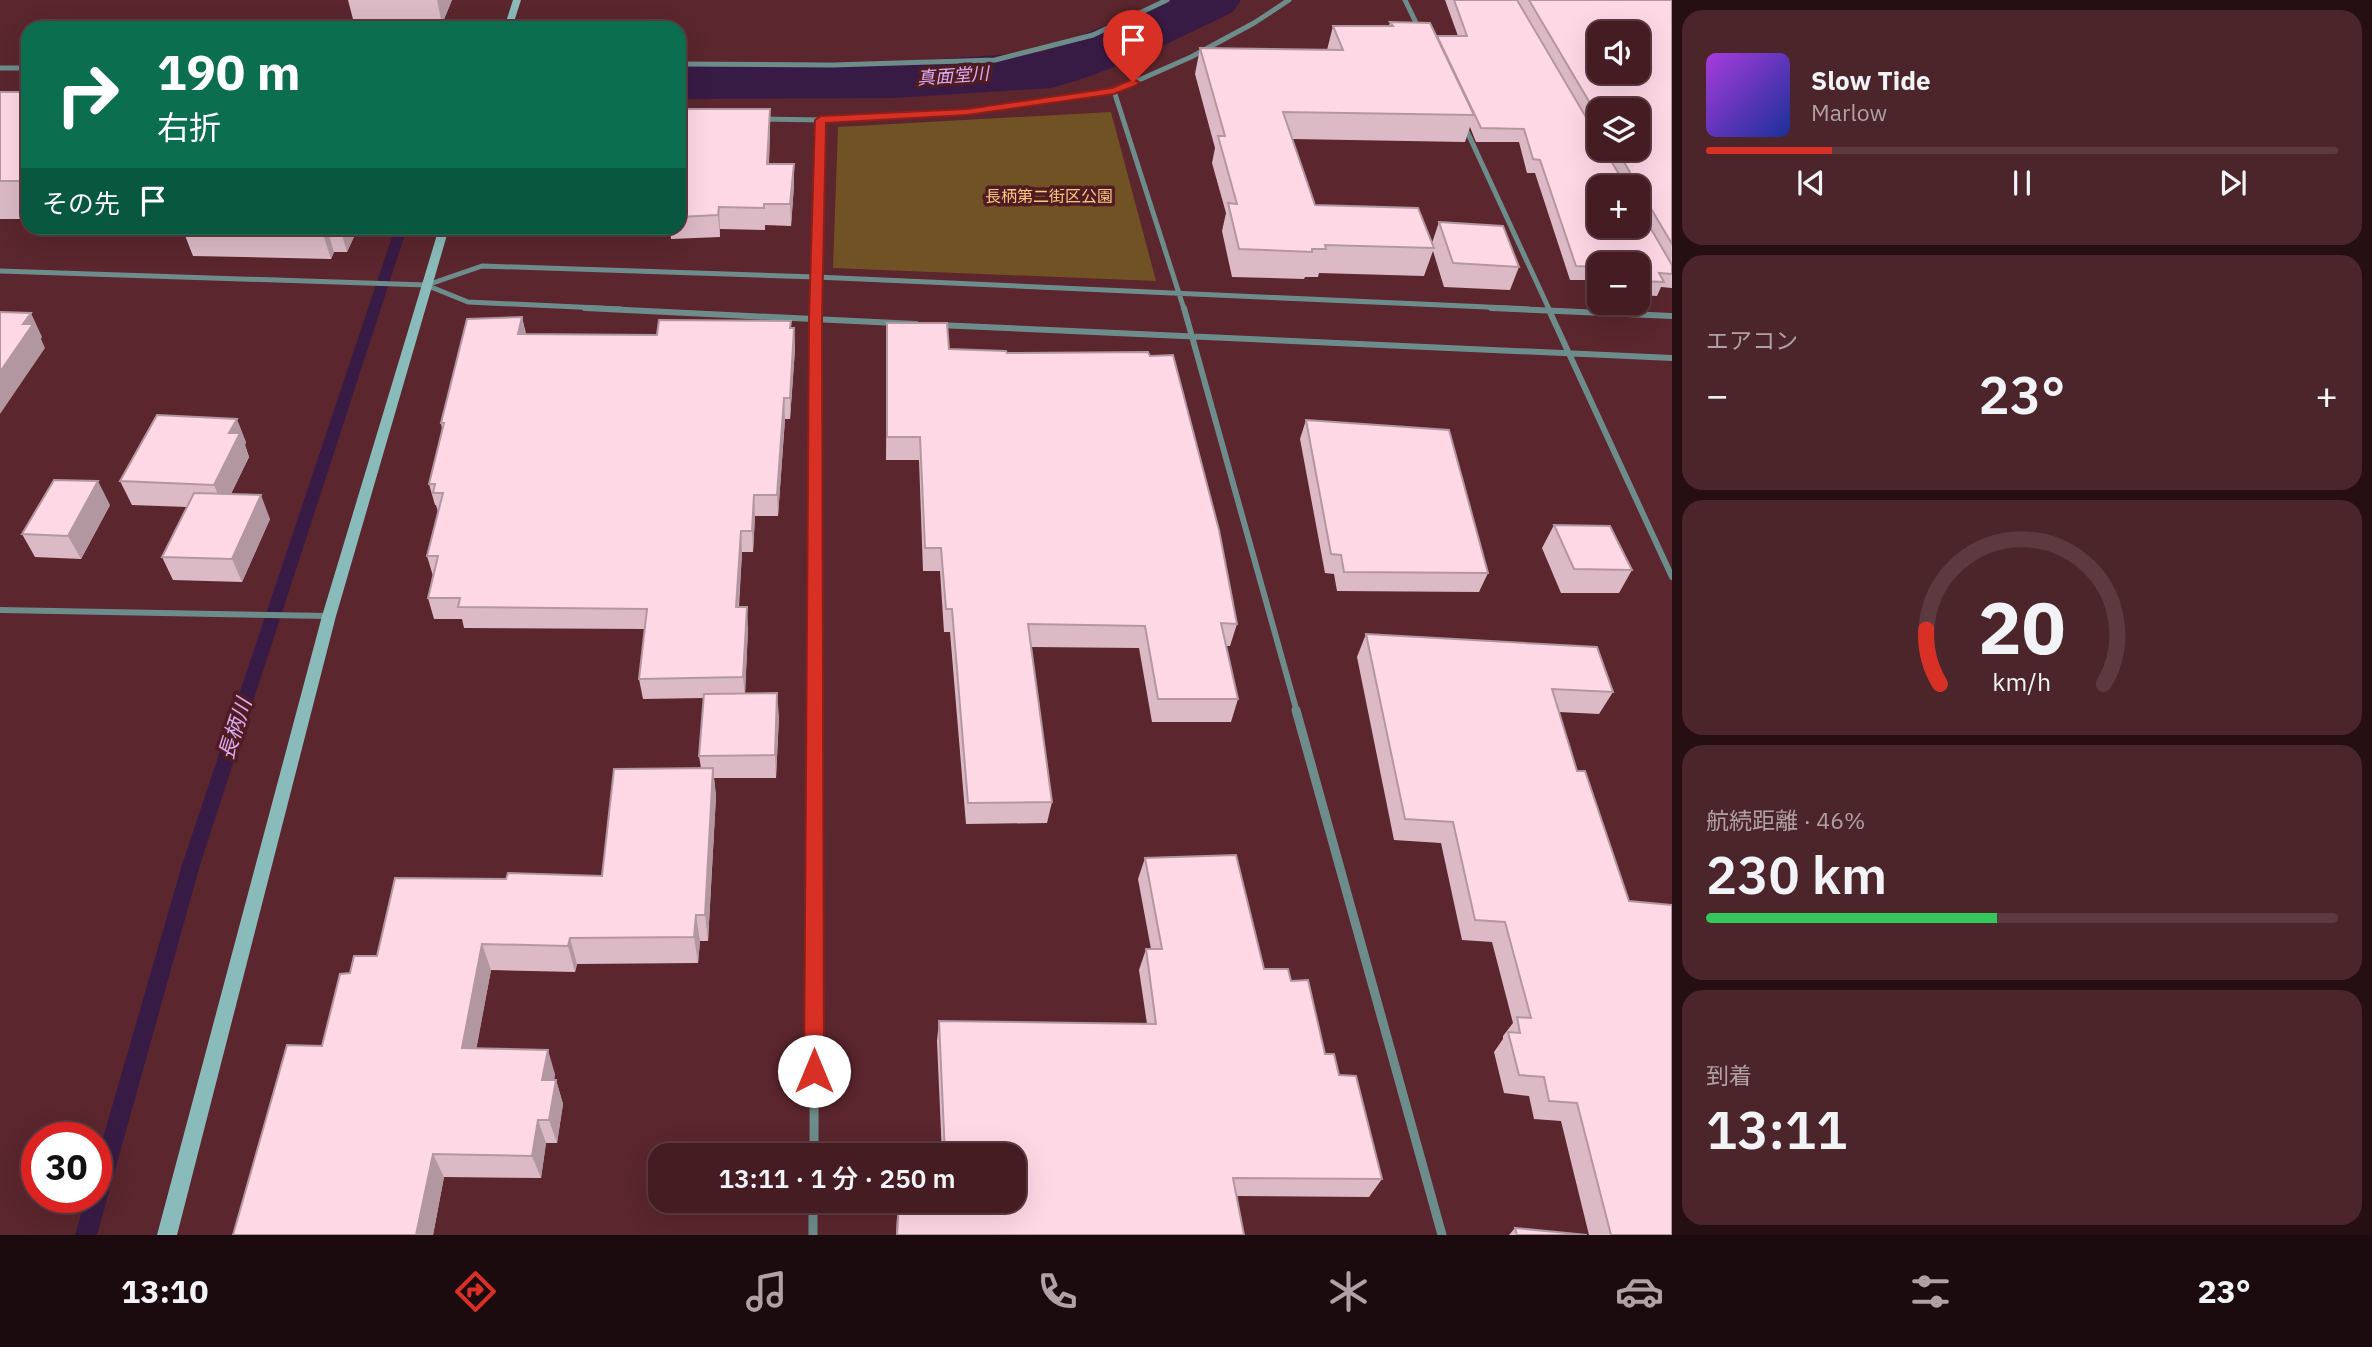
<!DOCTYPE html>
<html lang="ja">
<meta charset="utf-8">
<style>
body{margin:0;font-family:"IBM Plex Sans","Noto Sans JP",sans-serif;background:#4b252a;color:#f1f3f6;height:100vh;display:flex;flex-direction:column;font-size:26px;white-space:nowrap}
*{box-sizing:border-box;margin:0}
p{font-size:23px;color:#afa1a5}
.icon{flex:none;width:38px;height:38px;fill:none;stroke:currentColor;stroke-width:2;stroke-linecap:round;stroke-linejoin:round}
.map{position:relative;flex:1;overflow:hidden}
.drawer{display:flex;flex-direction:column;gap:10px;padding:10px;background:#250f13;width:700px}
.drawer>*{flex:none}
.hud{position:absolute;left:21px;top:21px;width:665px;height:214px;border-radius:21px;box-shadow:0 7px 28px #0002,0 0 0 2px #5c3a40;background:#0b6e4f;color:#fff;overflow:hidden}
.fabs{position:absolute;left:1587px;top:21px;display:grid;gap:14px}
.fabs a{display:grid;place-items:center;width:63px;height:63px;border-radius:14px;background:#441c22;box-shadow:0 7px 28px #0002,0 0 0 2px #5c3a40;font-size:35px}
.speed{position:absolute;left:21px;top:1122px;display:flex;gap:14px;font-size:35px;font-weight:700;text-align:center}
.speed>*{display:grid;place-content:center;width:91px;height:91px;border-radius:50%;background:#441c22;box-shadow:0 7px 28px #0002,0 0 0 2px #5c3a40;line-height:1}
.speed .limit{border:10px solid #d22;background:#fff;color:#111}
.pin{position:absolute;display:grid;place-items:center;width:60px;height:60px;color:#fff;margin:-72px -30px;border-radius:50% 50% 50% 0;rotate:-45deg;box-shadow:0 0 7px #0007}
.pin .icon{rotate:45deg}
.me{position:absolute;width:77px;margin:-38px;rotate:0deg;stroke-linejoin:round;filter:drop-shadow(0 0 5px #0008)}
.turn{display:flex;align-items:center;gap:24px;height:147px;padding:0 21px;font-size:32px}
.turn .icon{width:91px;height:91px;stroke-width:2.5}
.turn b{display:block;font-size:49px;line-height:60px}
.then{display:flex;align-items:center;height:66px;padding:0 21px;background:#0003;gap:14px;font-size:26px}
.big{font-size:52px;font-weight:600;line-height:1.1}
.drawer .widget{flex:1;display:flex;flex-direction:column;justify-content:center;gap:10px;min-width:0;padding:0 24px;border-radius:21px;background:#4b252a}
.drawer .dial{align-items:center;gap:0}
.dial svg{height:182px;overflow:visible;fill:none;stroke:#5c3a40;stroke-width:7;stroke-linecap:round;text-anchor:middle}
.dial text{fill:#f1f3f6;stroke:none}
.song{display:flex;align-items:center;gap:21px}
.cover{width:84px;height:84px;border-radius:10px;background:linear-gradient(135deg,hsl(280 70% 55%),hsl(230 70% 35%))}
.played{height:7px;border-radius:4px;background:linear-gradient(90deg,#d93025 20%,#5c3a40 20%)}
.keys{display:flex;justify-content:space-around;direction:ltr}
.heat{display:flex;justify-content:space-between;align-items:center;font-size:38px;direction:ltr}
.charge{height:10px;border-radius:5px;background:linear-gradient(90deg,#34c759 46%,#5c3a40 0)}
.trip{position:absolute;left:648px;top:1143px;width:378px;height:70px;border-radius:21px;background:#441c22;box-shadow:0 7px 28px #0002,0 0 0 2px #5c3a40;font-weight:600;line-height:70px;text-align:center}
.tab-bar{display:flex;height:112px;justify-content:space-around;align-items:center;background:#1b0b0e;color:#afa1a5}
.tab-bar .icon{width:49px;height:49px}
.tab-bar .active{color:#d93025}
.tab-bar b{font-size:32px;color:#f1f3f6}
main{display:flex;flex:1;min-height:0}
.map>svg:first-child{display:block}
.green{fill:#715224}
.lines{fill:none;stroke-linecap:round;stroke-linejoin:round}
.stream{fill:#381b45;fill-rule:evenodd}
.river{fill:#381b45;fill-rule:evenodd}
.street-far2{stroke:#6d8d8c;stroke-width:5}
.street-far1{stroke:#6d8d8c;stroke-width:6}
.street{stroke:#6d8d8c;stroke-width:9}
.secondary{fill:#89bbba;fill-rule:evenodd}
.wall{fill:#dbbac6;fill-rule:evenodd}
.shaded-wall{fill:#b297a1}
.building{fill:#ffd8e6;stroke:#b297a1;stroke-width:2;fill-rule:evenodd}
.route{fill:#d93025;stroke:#8d1f18;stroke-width:2}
.labels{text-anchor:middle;stroke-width:7;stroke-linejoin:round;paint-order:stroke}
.far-park-label{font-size:16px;fill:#fec87e;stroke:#4f1c23}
.far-water-label{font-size:18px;font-style:italic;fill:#dcacf3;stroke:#4f1c23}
.water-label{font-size:21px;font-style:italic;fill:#dcacf3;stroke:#4f1c23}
</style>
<main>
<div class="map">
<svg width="1672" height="1235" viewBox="0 0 1672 1235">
<rect width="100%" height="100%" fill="#5b262d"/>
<!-- green -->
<path class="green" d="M1111,112L1156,281L833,268L838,127Z"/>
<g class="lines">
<!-- stream -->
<path class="stream" d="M395,228H407L200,865L97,1235H75L86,1197H96V1162L182,865Z"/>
<!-- river -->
<path class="river" d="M1166,0H1241L1233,12C1174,40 1114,72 1051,88L895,98L679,99V63L895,62L1042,52Z"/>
<!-- street-far2 -->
<path class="street-far2" d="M1405,0L1420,31
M679,64L833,65L995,60L1093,35L1167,0
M0,68H28
M1114,91L1184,309
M760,119L821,120L967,112L1114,91L1191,57L1254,23L1289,0
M1465,127L1549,309
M0,271L426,285L468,302L621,309
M427,285L482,266L816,277L1529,309
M815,309L821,120"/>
<!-- street-far1 -->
<path class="street-far1" d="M585,308L916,324
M1184,308L1297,712
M1491,308L1672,316
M1548,308L1672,577
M938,325L1672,358
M0,610L329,616
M815,712V308"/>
<!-- street -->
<path class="street" d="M1296,710L1442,1235
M814,1155L815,710
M813,1200V1235"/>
<!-- secondary -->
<path class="secondary" d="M513,0H521L512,28H504Z
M439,228H449L336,616L177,1235H157L322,616Z"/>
</g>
<!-- wall -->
<path class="wall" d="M348,0H452L442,24L354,23Z
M1445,0H1672V288L1661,287L1657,296L1638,295V264H1600V293H1593L1588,280H1570L1535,173H1527L1519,142H1476L1470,127L1465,142L1292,139L1315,205L1432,243L1439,222L1519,267L1510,290L1444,287L1433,251L1424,276L1319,273L1318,277H1305L1304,279L1232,277L1222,231L1226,213L1212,163L1215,148L1195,74L1200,48L1327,50L1333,26H1389L1390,22L1437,38V36H1458ZM1600,110L1638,149H1600Z
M0,92H28V219H0Z
M679,109H770V130L769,164L794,185L791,226L765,225V230L720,229V237L671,239L670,228H679Z
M182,228H358L347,252H334L331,259L193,256Z
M522,317L526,334L657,335L794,328L795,349L790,419H785L778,516H755L753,552H742L739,607L748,628L745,693L779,716L776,778H714L716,796L708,941H700L698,963L577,964L575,972L491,970L476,1049L555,1074L554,1080H556L563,1104L557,1143H546L541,1178L444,1177L433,1235H233L322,1046L350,973L377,956L506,879L602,876L701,768L699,756L704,698L643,699L639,679L645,629L464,628L462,619H434L428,598L433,576L427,556L438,512L436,505H435L429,484L442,429L441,423Z
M887,323L949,349L1007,353L1237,624L1230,646H1226L1238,699L1231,722H1152L1139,648L1031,647L1052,802L1047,823L966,824L950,632H944L940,571H923L919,460H886Z
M1306,420L1488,573L1479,592L1337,591L1334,574L1325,573L1300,439Z
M246,442L245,445L249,457L231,494L270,519L242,582L173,580L162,557L187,507L132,505L120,481Z
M110,505L81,559L35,557L22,534Z
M1554,525L1632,570L1619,593H1561L1542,548Z
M1366,634L1613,692L1599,714L1559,712L1672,1235H1589L1561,1121L1534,1119L1529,1096L1504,1093L1494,1052L1503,1039V1036L1513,1023L1492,942L1462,940L1441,843L1394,840L1357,657Z
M1145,858L1264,969L1291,981L1325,1054L1339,1075L1382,1179L1369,1197L1237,1196L1244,1235H896L898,1200H1013V1155H942L937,1041L939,1021L1147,1024L1139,970L1146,949H1151L1138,879Z
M1515,1228L1587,1235H1509Z"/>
<!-- shaded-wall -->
<path class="shaded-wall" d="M437,0H452L442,24Z
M770,109V130L768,185L767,164Z
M794,164V185L791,226L790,204Z
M719,207L720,229V237L718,215Z
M321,228H327L334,252L331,259Z
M340,228H358L347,252Z
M31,313L42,337L41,339L45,348L0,414V372L23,324Z
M522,317L526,338L518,334Z
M794,328L795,349L790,419V398Z
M784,398L785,419L778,516L777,495Z
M237,419L246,442L245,445L249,457L224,508L214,485L229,433Z
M98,481L110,505L81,559L68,536Z
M261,495L270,519L242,582L232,559Z
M754,495L755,516L753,552L752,531Z
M741,531L742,552L737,628L736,607Z
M747,607L748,628L745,697L743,677Z
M777,693L779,716L776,778L775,755Z
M713,768L716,796L708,941L705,915Z
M696,915L700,941L698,963L694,937Z
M570,938L577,964L575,972L568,946Z
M482,944L491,970L472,1073L462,1048Z
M548,1050L555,1074L550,1104L542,1080Z
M556,1080L563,1104L557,1143L549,1120Z
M538,1120L546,1143L541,1178L532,1156Z
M433,1154L444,1177L433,1235H416Z"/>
<!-- building -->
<path class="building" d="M1454,0H1517L1600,141V149H1604L1620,176L1627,178L1630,172L1616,149H1638V110H1600V120L1529,0H1672V244L1649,205L1641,203L1640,210L1672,265V274L1659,273L1664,282L1638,281V264H1600V279L1594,267L1576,266L1540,160L1533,159L1524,129L1481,128L1437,36H1467ZM1600,33H1638V72H1600ZM1600,187H1638V226H1600Z
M1390,22L1430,23L1474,115L1283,112L1315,205L1418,208L1434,248L1325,245L1326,249H1312V252L1239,249L1228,203L1237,204L1218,136H1225L1200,48L1343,50L1333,26H1393Z
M0,92H28V181H0Z
M679,109H770L767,164H794L790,204H764V208L719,207L718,215L679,217Z
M1439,222L1503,226L1519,267L1453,263Z
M0,312L31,313L23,324H33L0,372Z
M522,317L518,334L657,335L659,320L791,321L790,328H794L790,398H784L777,495H754L752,531H741L736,607H747L743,677L639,679L647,609L458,607L460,598H428L438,556H427L443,493H433L435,484H429L444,423H441L467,319Z
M887,323H947L949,349L1006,351L1007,353L1148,352L1150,356L1173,355L1219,530L1237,624L1221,623L1238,699H1158L1145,626L1028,624L1052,802L968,803L952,609H946L941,548H925L920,437H887Z
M157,415L237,419L229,433H240L214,485L120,481Z
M1306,420L1449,430L1488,573L1344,572L1341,555L1331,554Z
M54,480L98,481L68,536L22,534Z
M194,493L261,495L232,559L162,557Z
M1554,525L1610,526L1632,570L1574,569Z
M1366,634L1597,647L1613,692L1552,689L1577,771H1585L1629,901L1672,905V1235H1611L1577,1103L1549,1101L1544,1077L1519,1075L1508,1032L1520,1033L1517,1017L1531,1018L1505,922L1475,920L1453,822L1405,819Z
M777,693L775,755L699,756L704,694Z
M713,768L705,915H696L694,937L570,938L568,946L482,944L462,1048L548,1050L542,1080H556L549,1120H538L532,1156L433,1154L416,1235H233L287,1045L322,1046L340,974L350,973L354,956H377L395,878L506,879L508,873L602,876L614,769Z
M1236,855L1264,969H1288L1291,981L1308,980L1325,1054H1334L1339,1075L1356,1076L1382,1179L1233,1178L1244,1235H897L899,1200H1013V1155H945L939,1021L1156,1024L1146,949H1162L1145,858Z
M1515,1228L1587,1235H1517Z"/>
<!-- route -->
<path class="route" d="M1133,79L1139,82L1137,85L1114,94L967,115L826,123L822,319L824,1071L821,1078L814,1081L807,1078L804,1071L809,319L815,120L821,116L967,109L1112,88Z"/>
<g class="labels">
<!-- far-park labels -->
<g class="far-park-label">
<text x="1049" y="202">長柄第二街区公園</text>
</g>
<!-- far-water labels -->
<g class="far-water-label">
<text transform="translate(953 76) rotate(-4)" y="6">真面堂川</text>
</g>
<!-- water labels -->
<g class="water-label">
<text transform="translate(235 729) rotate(-72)" y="7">長柄川</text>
</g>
</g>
</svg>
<div class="fabs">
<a><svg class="icon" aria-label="sound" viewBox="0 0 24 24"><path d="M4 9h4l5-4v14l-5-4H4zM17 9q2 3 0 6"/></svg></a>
<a><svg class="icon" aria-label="layers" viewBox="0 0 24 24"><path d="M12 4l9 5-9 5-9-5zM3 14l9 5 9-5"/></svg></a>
<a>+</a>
<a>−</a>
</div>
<div class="speed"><div class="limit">30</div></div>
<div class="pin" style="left:1133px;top:82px;background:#d93025"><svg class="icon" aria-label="arrive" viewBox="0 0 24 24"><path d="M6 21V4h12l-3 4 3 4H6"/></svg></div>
<svg class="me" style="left:814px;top:1071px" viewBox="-20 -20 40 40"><circle r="19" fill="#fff"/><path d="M0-13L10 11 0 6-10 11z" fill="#d93025"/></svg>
<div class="trip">13:11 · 1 分 · 250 m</div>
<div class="hud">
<div class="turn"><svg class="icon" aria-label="right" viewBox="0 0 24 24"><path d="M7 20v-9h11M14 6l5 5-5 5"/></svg><div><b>190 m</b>右折</div></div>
<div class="then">その先<svg class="icon" aria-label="arrive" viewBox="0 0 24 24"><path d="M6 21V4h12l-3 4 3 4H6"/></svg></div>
</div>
</div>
<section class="drawer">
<div class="widget">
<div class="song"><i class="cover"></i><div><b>Slow Tide</b><p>Marlow</p></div></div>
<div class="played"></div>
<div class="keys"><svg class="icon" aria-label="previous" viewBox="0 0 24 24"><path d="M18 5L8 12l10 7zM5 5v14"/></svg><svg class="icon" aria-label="pause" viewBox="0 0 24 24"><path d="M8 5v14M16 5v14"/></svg><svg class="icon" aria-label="next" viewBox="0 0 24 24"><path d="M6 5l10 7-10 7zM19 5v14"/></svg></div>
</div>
<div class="widget"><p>エアコン</p>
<div class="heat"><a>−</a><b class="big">23°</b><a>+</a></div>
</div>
<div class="widget dial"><svg viewBox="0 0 100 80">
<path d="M14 69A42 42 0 1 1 86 69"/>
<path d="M14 69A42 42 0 0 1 8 45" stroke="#d93025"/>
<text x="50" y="56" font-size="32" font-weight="700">20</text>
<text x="50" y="72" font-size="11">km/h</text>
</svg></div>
<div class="widget"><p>航続距離 · 46%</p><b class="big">230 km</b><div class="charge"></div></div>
<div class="widget"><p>到着</p><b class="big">13:11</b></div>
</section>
</main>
<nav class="tab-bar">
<b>13:10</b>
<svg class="icon active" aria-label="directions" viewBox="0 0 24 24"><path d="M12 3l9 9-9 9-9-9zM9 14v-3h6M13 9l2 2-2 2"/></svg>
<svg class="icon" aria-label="music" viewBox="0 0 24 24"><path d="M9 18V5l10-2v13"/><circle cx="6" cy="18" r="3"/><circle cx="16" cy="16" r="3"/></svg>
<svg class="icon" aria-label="phone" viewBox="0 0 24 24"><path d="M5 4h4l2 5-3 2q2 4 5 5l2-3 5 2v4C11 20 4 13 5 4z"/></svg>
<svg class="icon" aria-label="climate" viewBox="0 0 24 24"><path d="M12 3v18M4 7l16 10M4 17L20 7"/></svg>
<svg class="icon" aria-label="car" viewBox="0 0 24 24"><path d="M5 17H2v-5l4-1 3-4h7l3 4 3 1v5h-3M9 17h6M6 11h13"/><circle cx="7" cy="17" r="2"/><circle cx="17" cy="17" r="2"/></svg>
<svg class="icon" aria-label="filters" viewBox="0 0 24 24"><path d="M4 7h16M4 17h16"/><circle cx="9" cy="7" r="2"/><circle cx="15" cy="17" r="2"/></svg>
<b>23°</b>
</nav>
